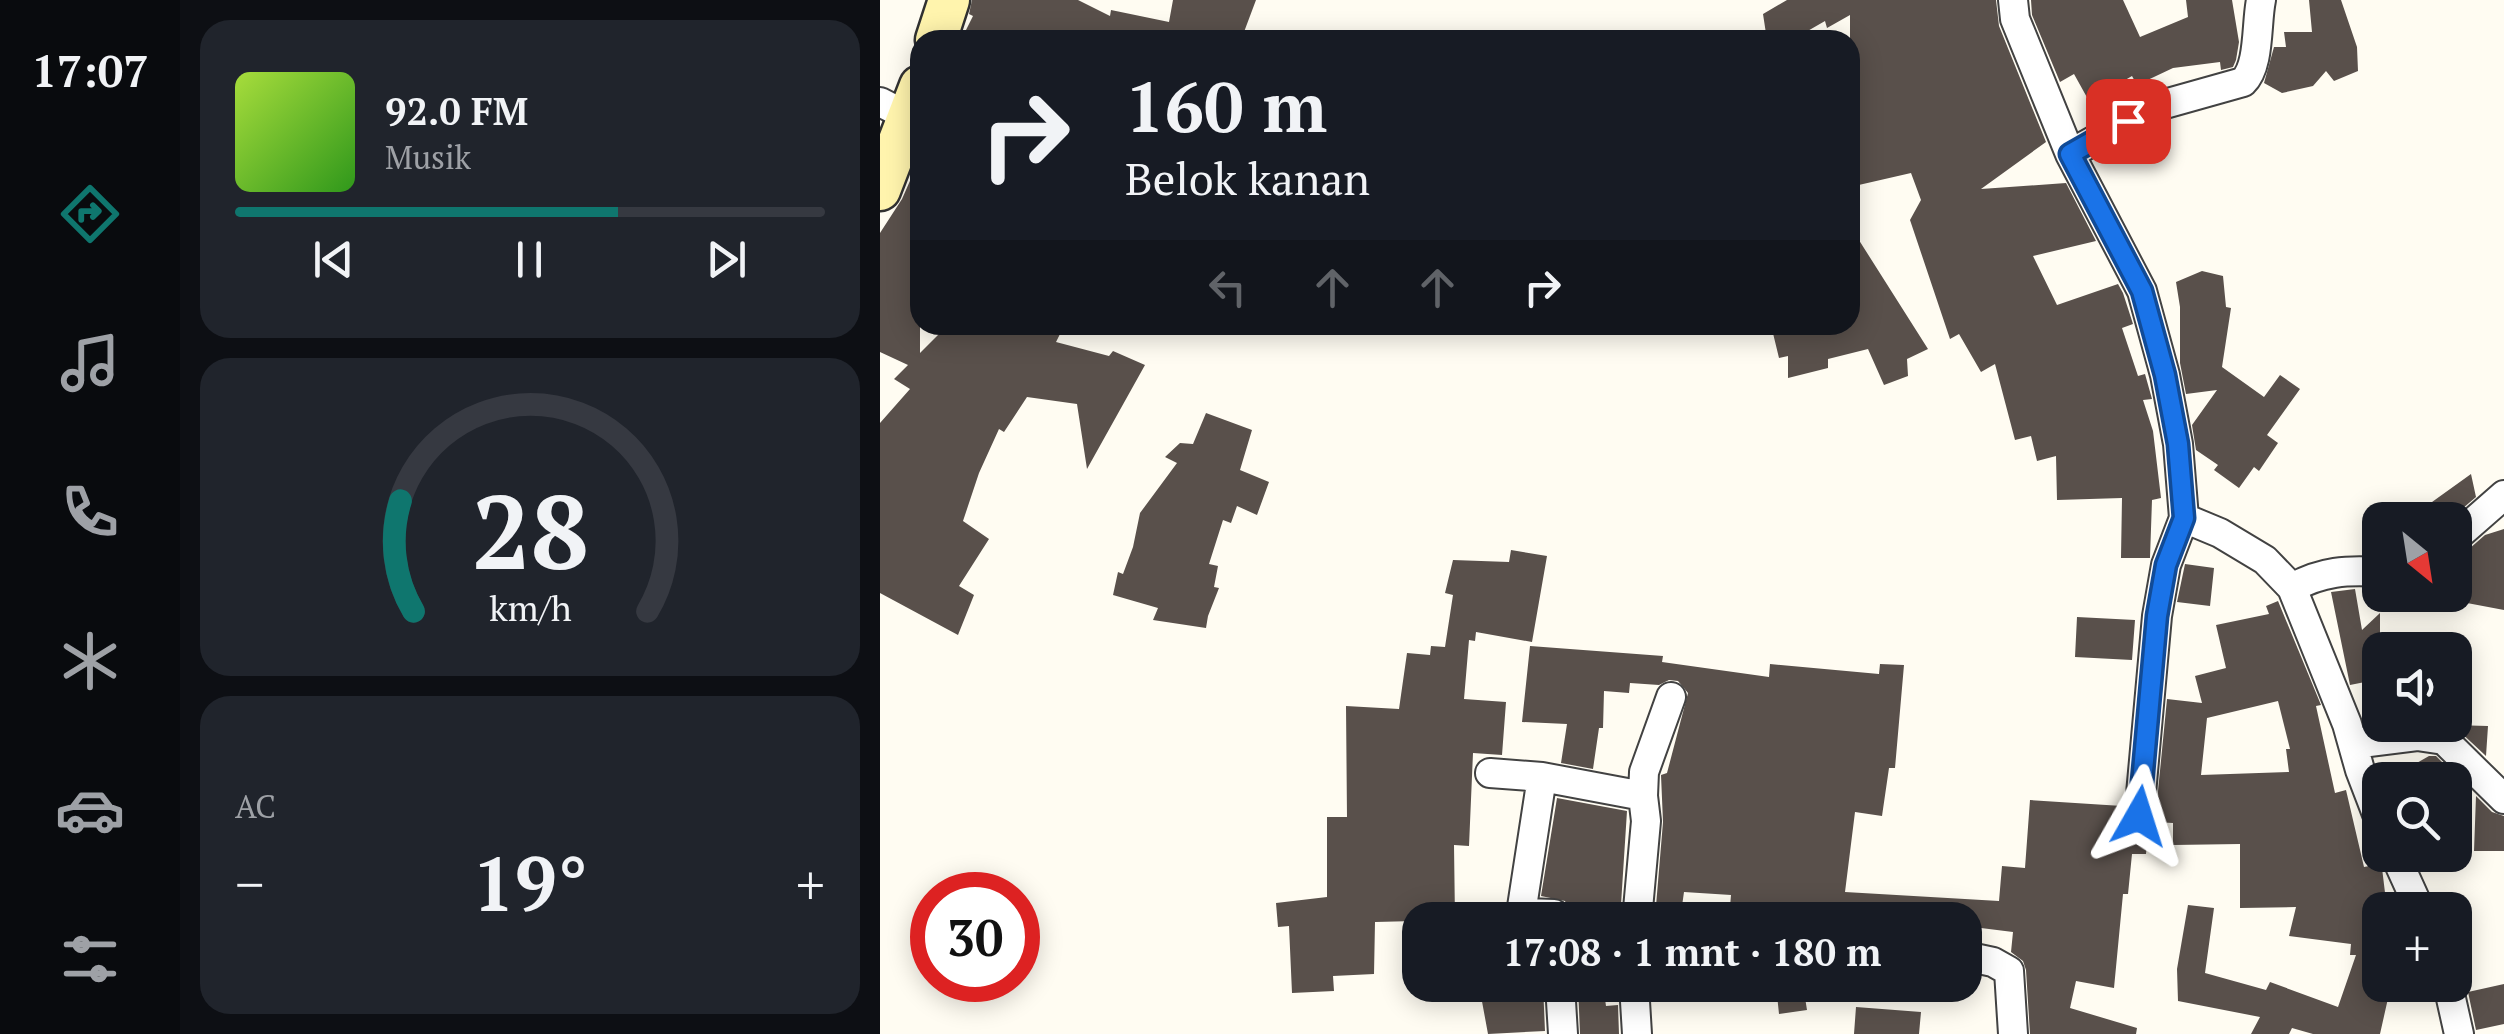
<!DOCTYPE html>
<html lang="id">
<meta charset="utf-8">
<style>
body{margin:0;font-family:"PT Serif",serif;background:#20242c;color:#f1f3f6;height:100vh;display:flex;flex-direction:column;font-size:38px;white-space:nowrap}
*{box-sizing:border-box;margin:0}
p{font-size:32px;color:#9ea1a6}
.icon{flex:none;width:55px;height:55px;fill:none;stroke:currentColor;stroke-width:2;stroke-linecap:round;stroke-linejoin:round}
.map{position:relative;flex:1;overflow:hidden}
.drawer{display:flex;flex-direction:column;gap:20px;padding:20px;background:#0d0f14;width:700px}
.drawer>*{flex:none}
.hud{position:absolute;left:30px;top:30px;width:950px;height:305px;border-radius:30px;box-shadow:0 5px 25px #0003;background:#171b24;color:#f1f3f6;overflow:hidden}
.needle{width:65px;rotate:150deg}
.fabs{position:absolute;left:1482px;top:502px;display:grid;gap:20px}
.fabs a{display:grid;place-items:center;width:110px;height:110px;border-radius:20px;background:#171b24;box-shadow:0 5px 25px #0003;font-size:50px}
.speed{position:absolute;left:30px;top:872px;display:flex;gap:20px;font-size:50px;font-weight:700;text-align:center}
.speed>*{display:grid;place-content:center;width:130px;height:130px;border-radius:50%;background:#171b24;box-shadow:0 5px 25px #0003;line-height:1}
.speed .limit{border:15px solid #d22;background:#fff;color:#111}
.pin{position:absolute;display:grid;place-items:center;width:85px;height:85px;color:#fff;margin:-42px;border-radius:20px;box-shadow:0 5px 15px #0006}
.me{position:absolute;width:110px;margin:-55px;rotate:6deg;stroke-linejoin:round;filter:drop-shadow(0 0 8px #0008)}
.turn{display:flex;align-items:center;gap:35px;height:210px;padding:0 50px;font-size:45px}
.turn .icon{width:130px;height:130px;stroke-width:2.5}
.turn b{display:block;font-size:70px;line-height:85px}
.lanes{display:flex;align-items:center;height:95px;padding:0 50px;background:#0003;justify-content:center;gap:50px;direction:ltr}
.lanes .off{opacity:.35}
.big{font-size:75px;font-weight:600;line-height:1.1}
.drawer .card{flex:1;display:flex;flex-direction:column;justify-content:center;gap:15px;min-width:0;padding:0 35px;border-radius:30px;background:#20242c}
.drawer .dial{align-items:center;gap:0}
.dial svg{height:260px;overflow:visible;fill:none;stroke:#363941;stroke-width:7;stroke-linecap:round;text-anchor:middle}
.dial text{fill:#f1f3f6;stroke:none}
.song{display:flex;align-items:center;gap:30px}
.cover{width:120px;height:120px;border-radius:15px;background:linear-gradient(135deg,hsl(80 70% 55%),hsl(110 70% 35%))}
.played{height:10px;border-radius:5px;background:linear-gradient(90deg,#0f766e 65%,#363941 65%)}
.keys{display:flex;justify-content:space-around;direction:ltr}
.heat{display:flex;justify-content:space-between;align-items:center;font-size:55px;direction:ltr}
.trip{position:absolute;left:522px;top:902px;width:580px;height:100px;border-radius:30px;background:#171b24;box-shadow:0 5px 25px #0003;font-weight:600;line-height:100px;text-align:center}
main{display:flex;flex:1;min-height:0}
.dock{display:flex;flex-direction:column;width:180px;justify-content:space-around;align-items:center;background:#090b0e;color:#9ea1a6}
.dock .icon{width:70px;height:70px}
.dock .on{color:#0f766e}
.dock b{font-size:45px;color:#f1f3f6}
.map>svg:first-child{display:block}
.building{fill:#59504b;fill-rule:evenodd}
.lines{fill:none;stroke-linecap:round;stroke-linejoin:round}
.street-casing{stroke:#424242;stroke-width:32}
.secondary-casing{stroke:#313131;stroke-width:45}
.street{stroke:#fff;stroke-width:28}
.secondary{stroke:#fff4ad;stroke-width:40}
.route-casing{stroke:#114b97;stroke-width:25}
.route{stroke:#1a73e8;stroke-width:18}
</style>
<main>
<nav class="dock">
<b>17:07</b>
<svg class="icon on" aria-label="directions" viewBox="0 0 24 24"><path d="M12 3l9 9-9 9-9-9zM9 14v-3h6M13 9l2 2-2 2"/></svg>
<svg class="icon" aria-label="music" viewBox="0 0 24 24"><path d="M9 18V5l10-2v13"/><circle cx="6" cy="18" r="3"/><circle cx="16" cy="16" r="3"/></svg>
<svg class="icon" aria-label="phone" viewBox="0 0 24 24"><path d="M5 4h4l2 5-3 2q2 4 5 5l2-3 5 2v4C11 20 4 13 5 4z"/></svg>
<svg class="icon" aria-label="climate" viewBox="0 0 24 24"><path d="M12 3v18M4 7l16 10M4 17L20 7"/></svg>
<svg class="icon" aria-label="car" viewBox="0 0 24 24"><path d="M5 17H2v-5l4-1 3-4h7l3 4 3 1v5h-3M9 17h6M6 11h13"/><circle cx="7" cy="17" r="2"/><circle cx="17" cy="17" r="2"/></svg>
<svg class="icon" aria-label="filters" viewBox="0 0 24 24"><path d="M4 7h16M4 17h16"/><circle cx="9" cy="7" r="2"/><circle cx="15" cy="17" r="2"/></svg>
</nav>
<section class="drawer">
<div class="card">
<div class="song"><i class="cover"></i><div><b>92.0 FM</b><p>Musik</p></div></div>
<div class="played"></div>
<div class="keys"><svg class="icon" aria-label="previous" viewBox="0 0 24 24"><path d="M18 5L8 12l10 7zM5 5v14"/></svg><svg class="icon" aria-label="pause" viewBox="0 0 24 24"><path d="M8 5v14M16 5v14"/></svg><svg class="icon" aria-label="next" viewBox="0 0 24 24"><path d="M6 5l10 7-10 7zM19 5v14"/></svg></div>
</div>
<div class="card dial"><svg viewBox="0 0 100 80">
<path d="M14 69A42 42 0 1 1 86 69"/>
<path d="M14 69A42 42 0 0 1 10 35" stroke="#0f766e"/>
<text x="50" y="56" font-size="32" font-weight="700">28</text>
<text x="50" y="72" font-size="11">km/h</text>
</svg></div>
<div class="card"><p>AC</p>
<div class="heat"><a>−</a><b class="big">19°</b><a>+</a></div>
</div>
</section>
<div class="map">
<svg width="1624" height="1034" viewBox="0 0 1624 1034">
<rect width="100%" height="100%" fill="#fffcf2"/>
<!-- building -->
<path class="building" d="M92,0H198L230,16L231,10L289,22L293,0H376L361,40L340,35L338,40H81L93,16L89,14Z
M907,0H1116L1119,26L1166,142L1101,189L1186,183L1216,241L1153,256L1177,305L1238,284L1243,293L1253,324L1242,328L1258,376L1265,374L1272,399L1263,400L1273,431L1281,498L1272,500L1270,558H1241L1242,498L1177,500L1176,456L1157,461L1151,436L1135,440L1115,364L1101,372L1079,334L1070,339L1030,220L1041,200L1031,173L970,187V15L947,28L945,21L912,40H887L883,14Z
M1151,0H1243L1260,37L1308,17L1306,0H1352L1359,42L1356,60L1353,67L1341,70L1340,62L1293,68L1257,85L1252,76L1209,101L1194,74L1180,82L1152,15Z
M1429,0H1461L1477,47L1478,71L1454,81L1446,71L1433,86L1402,93L1384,83L1394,47H1406L1404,32H1432Z
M40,158V353L68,325H166L181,332L176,342L229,356L233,351L265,365L207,469L197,404L147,397L124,432L119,429L99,473L83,521L109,539L79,586L94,595L78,635L0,593V423L30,389L14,379L28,365L0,352V233L22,199Z
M970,226L1048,349L1027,359L1028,376L1004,385L988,349L948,359V368L908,378V356L899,358L891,325H970Z
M1322,271L1343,276L1346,307L1351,308L1342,367L1384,397L1400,375L1420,389L1387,435L1398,443L1379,471L1374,467L1359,488L1334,470L1338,465L1316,450L1312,425L1337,390L1306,394L1300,363V307L1296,282Z
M326,413L372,430L360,470L389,482L377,515L357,506L351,523L343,520L329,564L338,566L334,587L339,588L328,616L326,628L273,620L278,608L233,595L238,572L243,574L253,547L260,513L297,463L285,457L300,443L313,444Z
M1591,474L1596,497L1569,520H1562L1552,502Z
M1624,529V610L1587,603L1589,549L1605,535Z
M631,550L667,556L652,642L596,632L595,641L589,640L584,699L626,702L622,755L593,753L589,846L574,845L575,920L495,922L494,974L453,976L454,991L412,993L409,926L398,927L396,903L447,897V817H467L466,706L519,709L527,653L550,655L551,646L565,647L573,595L565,593L573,560L629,562Z
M1305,564L1334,568L1330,606L1297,602Z
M1475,589L1482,630L1500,613V679L1470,685L1451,592Z
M1398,601L1441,705L1436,706L1455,793L1466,790L1484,867L1500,864L1502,868L1507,909L1500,910V985H1511L1500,1034H1433L1412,1028L1409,1034H1371L1380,1017L1298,1001L1297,969L1308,905L1334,908L1325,973L1386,990L1390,982L1458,1007L1476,955H1470L1471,944L1409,936L1416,907L1360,908V844L1293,845V823L1275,822L1287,699L1322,703L1315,676L1346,668L1336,625L1389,614L1386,606ZM1398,701L1410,749H1406L1409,772L1321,775L1327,718Z
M1197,617L1255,620L1252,660L1195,657Z
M650,646L783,656L782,662L889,677L890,664L999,674L1000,664L1024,665L1015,768H1009L1002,816L975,812L965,892L1119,901L1122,866L1145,868L1150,800L1242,806L1243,822L1248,830L1258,833L1268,831L1266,854H1252L1248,894H1243L1234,988L1196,981L1190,1008L1257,1028L1256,1034H1150L1146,970L1143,961L1131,952L1133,932L1085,926V920H885L886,911L850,907L851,895L804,892L800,920L775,918L783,822L781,775L787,773L808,693L798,681L789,680L779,685L750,683L749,693L724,691L723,728H719L713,769L681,763L687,724L642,722Z
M1572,725L1608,726L1606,756L1576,728Z
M1549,756H1556L1580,780H1507Z
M1596,796L1612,812L1624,816V851H1594Z
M677,798L747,811L740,920H693L685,901L661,896Z
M1624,984V1024L1596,1030L1588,992Z
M636,985H663L665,1031L608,1034L601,996L636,990Z
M698,985H723L726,1006L738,1005L739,1034H700Z
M896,985H923L927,1010L899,1014Z
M976,1007L1041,1012L1039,1034H974Z"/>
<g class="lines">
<defs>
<path id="street" d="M1133,0L1135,19L1190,154L1262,291L1285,375L1298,444L1304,518L1286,565L1277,616L1259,816
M0,102L29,117
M1190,154L1274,107L1363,82C1380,66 1376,24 1381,0
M1304,518L1340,533L1385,560L1412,588L1467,724L1480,770L1500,822
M1575,538L1624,495
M1412,588C1442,571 1467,570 1500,572
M1473,744L1537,736L1564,740L1624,799
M610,773L662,777L763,796L766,821L757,920
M662,777L642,907L646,913L674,914L676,920
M763,796L764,772L791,697
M1515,855L1540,910
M1085,956L1113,962L1129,971L1133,1034
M680,985L683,1034
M754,985L757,1034
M1568,985L1579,1034"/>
<path id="secondary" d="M56,40L69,0
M0,190L40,86"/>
</defs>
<!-- street casing -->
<use href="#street" class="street-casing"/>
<!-- secondary casing -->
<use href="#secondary" class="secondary-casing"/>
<!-- street -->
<use href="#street" class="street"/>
<!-- secondary -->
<use href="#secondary" class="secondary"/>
</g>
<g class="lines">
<defs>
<path id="route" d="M1248,121L1190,154L1262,291L1285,375L1298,444L1304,518L1286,565L1277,616L1259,816"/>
</defs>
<!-- route casing -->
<use href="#route" class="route-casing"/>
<!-- route -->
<use href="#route" class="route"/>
</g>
</svg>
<div class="fabs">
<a><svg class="needle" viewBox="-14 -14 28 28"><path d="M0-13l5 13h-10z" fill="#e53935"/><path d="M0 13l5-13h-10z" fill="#9ea1a6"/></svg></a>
<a><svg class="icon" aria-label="sound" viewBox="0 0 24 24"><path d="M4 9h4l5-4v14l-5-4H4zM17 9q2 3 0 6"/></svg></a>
<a><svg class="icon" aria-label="search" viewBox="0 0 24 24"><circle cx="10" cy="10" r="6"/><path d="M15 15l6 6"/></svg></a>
<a>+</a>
</div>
<div class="speed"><div class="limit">30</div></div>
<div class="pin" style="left:1248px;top:121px;background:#d93025"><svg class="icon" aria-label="arrive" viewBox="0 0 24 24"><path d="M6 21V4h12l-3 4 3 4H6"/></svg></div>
<svg class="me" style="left:1259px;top:816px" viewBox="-20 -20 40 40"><path d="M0-17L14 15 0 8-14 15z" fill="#1a73e8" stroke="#fff" stroke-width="4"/></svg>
<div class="trip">17:08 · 1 mnt · 180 m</div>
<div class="hud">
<div class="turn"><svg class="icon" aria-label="right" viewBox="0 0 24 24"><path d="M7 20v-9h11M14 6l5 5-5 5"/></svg><div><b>160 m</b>Belok kanan</div></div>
<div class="lanes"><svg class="icon off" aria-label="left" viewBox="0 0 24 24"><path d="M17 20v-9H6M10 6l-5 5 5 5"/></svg><svg class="icon off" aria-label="ahead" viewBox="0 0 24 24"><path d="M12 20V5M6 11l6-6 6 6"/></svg><svg class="icon off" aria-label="ahead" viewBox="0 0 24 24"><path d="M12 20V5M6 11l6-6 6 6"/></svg><svg class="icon" aria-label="right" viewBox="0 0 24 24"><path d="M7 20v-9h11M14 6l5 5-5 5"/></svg></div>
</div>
</div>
</main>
